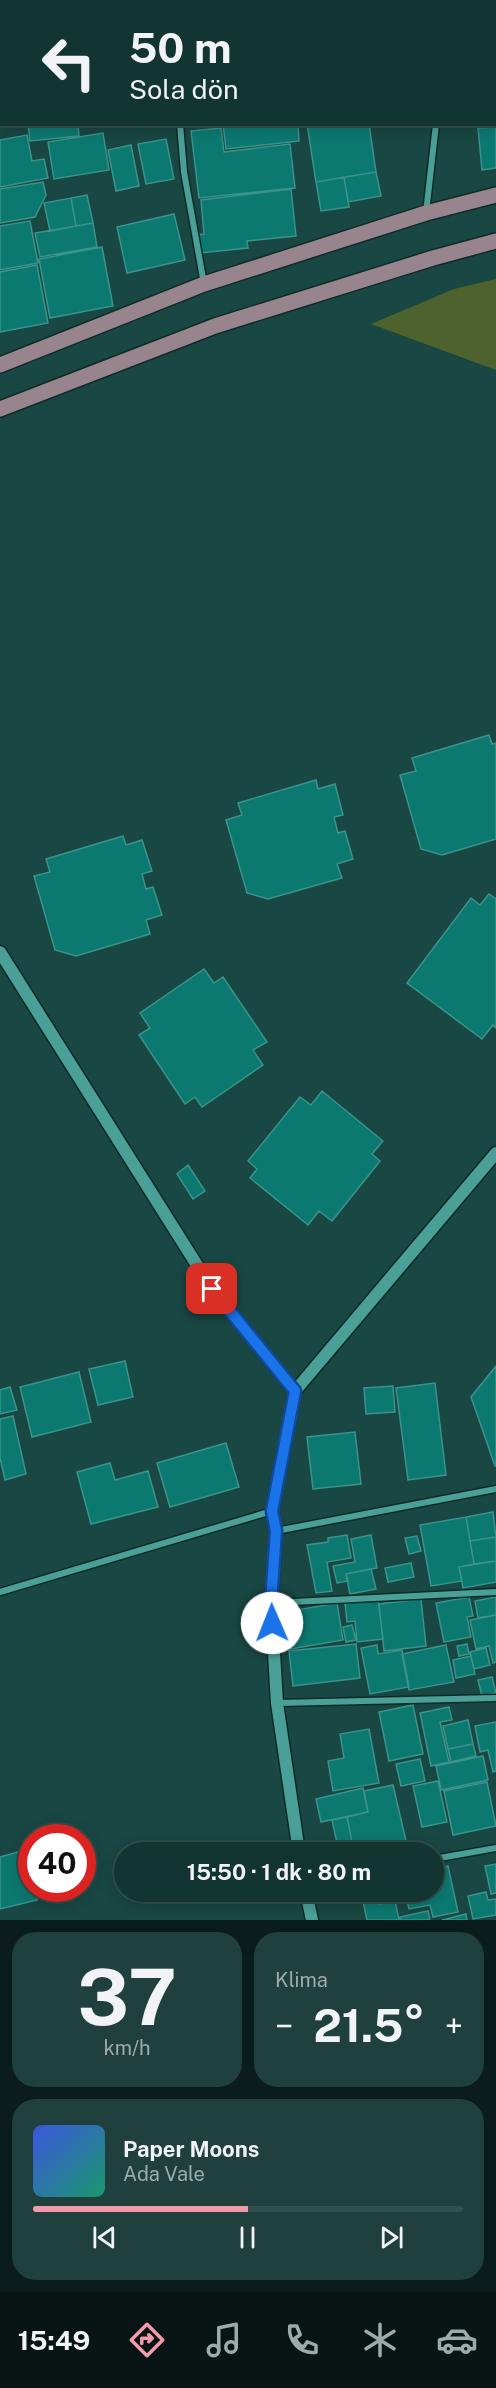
<!DOCTYPE html>
<html lang="tr">
<meta charset="utf-8">
<style>
body{margin:0;font-family:"Public Sans",sans-serif;background:#20403e;color:#f1f3f6;height:100vh;display:flex;flex-direction:column;font-size:22px;white-space:nowrap}
*{box-sizing:border-box;margin:0}
p{font-size:20px;color:#9dabac}
.icon{flex:none;width:33px;height:33px;fill:none;stroke:currentColor;stroke-width:2;stroke-linecap:round;stroke-linejoin:round}
.map{position:relative;height:1920px;overflow:hidden}
.side{display:flex;flex-direction:column;gap:12px;padding:12px;background:#0a1d1c;flex:1}
.side>*{flex:none}
.hud{position:absolute;left:0px;top:0px;width:496px;height:126px;box-shadow:0 3px 15px #0003,0 0 0 2px #32504d;background:#133532;color:#f1f3f6;overflow:hidden}
.speed{position:absolute;left:18px;top:1824px;display:flex;gap:12px;font-size:30px;font-weight:700;text-align:center}
.speed>*{display:grid;place-content:center;width:78px;height:78px;border-radius:50%;background:#133532;box-shadow:0 3px 15px #0003,0 0 0 2px #32504d;line-height:1}
.speed .limit{border:9px solid #d22;background:#fff;color:#111}
.pin{position:absolute;display:grid;place-items:center;width:51px;height:51px;color:#fff;margin:-26px;border-radius:12px;box-shadow:0 3px 9px #0006}
.me{position:absolute;width:66px;margin:-33px;rotate:359deg;stroke-linejoin:round;filter:drop-shadow(0 0 4px #0008)}
.turn{display:flex;align-items:center;gap:21px;height:126px;padding:0 30px;font-size:27px}
.turn .icon{width:78px;height:78px;stroke-width:2.5}
.turn b{display:block;font-size:42px;line-height:51px}
.big{font-size:45px;font-weight:700;line-height:1.1}
.side .widget{flex:1;display:flex;flex-direction:column;justify-content:center;gap:9px;min-width:0;padding:0 21px;border-radius:24px;background:#20403e}
.side .dial{align-items:center;gap:0}
.dial b{font-size:78px;line-height:1}
.song{display:flex;align-items:center;gap:18px}
.cover{width:72px;height:72px;border-radius:9px;background:linear-gradient(135deg,hsl(230 70% 55%),hsl(160 70% 35%))}
.played{height:6px;border-radius:3px;background:linear-gradient(90deg,#f39aac 50%,#32504d 50%)}
.keys{display:flex;justify-content:space-around;direction:ltr}
.heat{display:flex;justify-content:space-between;align-items:center;font-size:33px;direction:ltr}
.side .tiles{flex:1;display:grid;gap:12px;grid-template-columns:1fr 1fr}
.widget:last-child{grid-column:span 2}
.trip{position:absolute;left:114px;top:1842px;width:330px;height:60px;border-radius:30px;background:#133532;box-shadow:0 3px 15px #0003,0 0 0 2px #32504d;font-weight:700;line-height:60px;text-align:center}
.tab-bar{display:flex;height:96px;justify-content:space-around;align-items:center;background:#081514;color:#9dabac}
.tab-bar .icon{width:42px;height:42px}
.tab-bar .current{color:#f39aac}
.tab-bar b{font-size:27px;color:#f1f3f6}
.map>svg:first-child{display:block}
.green{fill:#4d622c}
.building{fill:#0c7971;stroke:#3b938a;stroke-width:1.5}
.lines{fill:none;stroke-linecap:round;stroke-linejoin:round}
.street-casing{stroke:#0f2b28;stroke-width:9}
.secondary-casing{stroke:#0f2b28;stroke-width:15}
.primary-casing{stroke:#0f2b28;stroke-width:18}
.street{stroke:#4aa097;stroke-width:6}
.secondary{stroke:#4aa097;stroke-width:12}
.primary{stroke:#97848c;stroke-width:15}
.route-casing{stroke:#114b97;stroke-width:15}
.route{stroke:#1a73e8;stroke-width:10}
</style>
<div class="map">
<svg width="496" height="1920" viewBox="0 0 496 1920">
<rect width="100%" height="100%" fill="#194743"/>
<!-- green -->
<path class="green" d="M496,279V370L371,324L454,289Z"/>
<!-- building -->
<path class="building" d="M130,0H183V2H130Z
M28,124H78L79,136L30,141Z
M223,124H298L299,141L226,149Z
M307,124H369L376,172L316,182Z
M496,127V168L482,170L478,128Z
M221,128L224,152L290,144L295,188L199,198L191,131Z
M103,133L109,170L54,179L48,142Z
M27,135L32,161L44,159L48,178L0,187V140Z
M166,139L174,179L146,184L138,144Z
M131,145L139,186L116,191L108,150Z
M376,172L381,196L348,202L344,177Z
M344,177L349,207L321,211L316,182Z
M43,182L46,195L35,217L0,223V189Z
M291,189L296,236L247,241L248,248L200,253L197,235L204,234L201,200Z
M87,195L93,223L76,226L71,198Z
M71,198L76,226L50,231L44,203Z
M174,214L185,260L127,273L117,227Z
M30,221L38,263L0,270V226Z
M93,223L97,247L40,257L35,233Z
M102,247L113,306L50,318L39,259Z
M37,265L48,323L0,332V272Z
M489,735L492,744L496,743V839L442,855L421,849L400,775L416,771L412,758Z
M316,780L318,789L335,784L343,815L334,817L338,833L345,831L353,859L337,864L342,878L268,899L247,893L226,820L242,815L238,803Z
M123,836L126,845L142,840L152,871L142,874L146,889L153,887L162,915L146,920L150,934L76,956L55,950L34,876L50,872L46,859Z
M489,894L496,899V1028L493,1025L482,1039L407,983L471,898L480,905Z
M204,969L214,983L223,977L267,1042L253,1050L263,1065L202,1107L195,1097L185,1104L139,1035L150,1028L140,1013Z
M322,1091L383,1141L372,1154L380,1161L332,1221L319,1211L308,1225L250,1178L257,1169L248,1161L300,1097L311,1105Z
M188,1165L205,1191L193,1199L177,1174Z
M125,1361L133,1397L98,1405L89,1369Z
M496,1366V1466H495L471,1397Z
M79,1372L91,1422L32,1437L20,1387Z
M435,1383L446,1475L408,1480L396,1388Z
M393,1386L395,1412L366,1414L364,1388Z
M10,1387L17,1410L0,1414V1390Z
M13,1416L26,1474L5,1480L0,1458V1419Z
M355,1432L361,1484L313,1489L307,1437Z
M226,1443L239,1487L170,1507L157,1463Z
M110,1463L115,1480L148,1471L158,1507L91,1524L77,1472Z
M493,1512L496,1537L470,1541L466,1517Z
M466,1517L474,1564L459,1567L462,1581L431,1586L420,1525Z
M347,1535L351,1558L327,1562L332,1591L316,1593L307,1545L328,1542V1538Z
M371,1535L377,1568L346,1574L348,1581L337,1583L333,1566L355,1562L351,1539Z
M417,1536L421,1551L409,1554L405,1538Z
M496,1537V1561L474,1564L470,1541Z
M496,1561V1582L463,1588L459,1567Z
M411,1563L414,1577L388,1582L385,1568Z
M371,1569L376,1589L350,1594L346,1574Z
M469,1597L473,1616L467,1617L471,1637L444,1642L436,1603Z
M496,1597V1615L478,1618L475,1601Z
M378,1599L383,1639L357,1642L355,1621L347,1622L345,1603Z
M421,1599L426,1646L384,1651L379,1604Z
M337,1603L343,1640L291,1649L285,1612Z
M496,1615V1662L493,1663L489,1646L476,1649L470,1620Z
M352,1625L356,1640L346,1642L343,1627Z
M356,1644L360,1678L293,1686L289,1651Z
M467,1644L469,1654L459,1656L457,1646Z
M377,1645L378,1654L402,1650L409,1687L370,1694L361,1648Z
M446,1645L454,1682L409,1690L402,1654Z
M486,1648L490,1665L474,1669L470,1652Z
M471,1656L475,1674L456,1678L453,1660Z
M492,1677L496,1693L482,1696L478,1680Z
M413,1705L423,1754L389,1761L379,1712Z
M449,1707L452,1720L440,1722L449,1762L431,1766L420,1713Z
M468,1720L473,1744L448,1749L443,1726Z
M496,1722V1771L493,1772L488,1750L480,1752L475,1726Z
M369,1729L379,1783L333,1791L328,1761L344,1758L340,1734Z
M473,1744L476,1756L451,1762L448,1749Z
M483,1756L488,1780L441,1790L436,1766Z
M420,1759L425,1781L401,1786L396,1764Z
M438,1781L447,1822L422,1827L413,1786Z
M487,1782L496,1826L453,1835L444,1791Z
M393,1785L406,1841L354,1852L347,1817L368,1812L364,1791Z
M363,1788L368,1812L321,1822L316,1799Z
M347,1817L354,1852H339L332,1820Z
M25,1850L32,1878V1888H34L37,1900L0,1909V1857Z
M496,1864V1893L491,1894L485,1866Z
M448,1866L458,1912L433,1917L430,1905L409,1909L405,1892H434V1869Z
M361,1892H376L379,1904L395,1900L399,1920H367Z
M382,1892H405L406,1896L384,1900Z
M486,1892L488,1900L496,1899V1915L473,1919L468,1896Z
M428,1911L430,1920H400V1917Z
M466,1914L467,1920H442Z"/>
<g class="lines">
<defs>
<path id="street" d="M194,0V2
M421,0V2
M0,19H2
M0,43L2,34
M495,106L496,107
M180,124L184,172L204,284
M426,213L436,124
M276,1531L496,1489
M0,1592L272,1511
M272,1603L496,1592
M277,1703L496,1698
M434,1859L496,1848"/>
<path id="secondary" d="M0,952L212,1289L295,1391
M299,1852L277,1703L271,1603L276,1531L272,1511L295,1391L496,1153
M306,1892L312,1920"/>
<path id="primary" d="M0,365L204,284L426,213L496,195
M0,409L215,326L433,258L496,241"/>
</defs>
<!-- street casing -->
<use href="#street" class="street-casing"/>
<!-- secondary casing -->
<use href="#secondary" class="secondary-casing"/>
<!-- primary casing -->
<use href="#primary" class="primary-casing"/>
<!-- street -->
<use href="#street" class="street"/>
<!-- secondary -->
<use href="#secondary" class="secondary"/>
<!-- primary -->
<use href="#primary" class="primary"/>
</g>
<g class="lines">
<defs>
<path id="route" d="M212,1289L295,1391L272,1511L276,1531L271,1603L272,1623"/>
</defs>
<!-- route casing -->
<use href="#route" class="route-casing"/>
<!-- route -->
<use href="#route" class="route"/>
</g>
</svg>
<div class="speed"><div class="limit">40</div></div>
<div class="pin" style="left:212px;top:1289px;background:#d93025"><svg class="icon" aria-label="arrive" viewBox="0 0 24 24"><path d="M6 21V4h12l-3 4 3 4H6"/></svg></div>
<svg class="me" style="left:272px;top:1623px" viewBox="-20 -20 40 40"><circle r="19" fill="#fff"/><path d="M0-13L10 11 0 6-10 11z" fill="#1a73e8"/></svg>
<div class="trip">15:50 · 1 dk · 80 m</div>
<div class="hud">
<div class="turn"><svg class="icon" aria-label="left" viewBox="0 0 24 24"><path d="M17 20v-9H6M10 6l-5 5 5 5"/></svg><div><b>50 m</b>Sola dön</div></div>
</div>
</div>
<section class="side">
<div class="tiles">
<div class="widget dial"><b>37</b><p>km/h</p></div>
<div class="widget"><p>Klima</p>
<div class="heat"><a>−</a><b class="big">21.5°</b><a>+</a></div>
</div>
<div class="widget">
<div class="song"><i class="cover"></i><div><b>Paper Moons</b><p>Ada Vale</p></div></div>
<div class="played"></div>
<div class="keys"><svg class="icon" aria-label="previous" viewBox="0 0 24 24"><path d="M18 5L8 12l10 7zM5 5v14"/></svg><svg class="icon" aria-label="pause" viewBox="0 0 24 24"><path d="M8 5v14M16 5v14"/></svg><svg class="icon" aria-label="next" viewBox="0 0 24 24"><path d="M6 5l10 7-10 7zM19 5v14"/></svg></div>
</div>
</div>
</section>
<nav class="tab-bar">
<b>15:49</b>
<svg class="icon current" aria-label="directions" viewBox="0 0 24 24"><path d="M12 3l9 9-9 9-9-9zM9 14v-3h6M13 9l2 2-2 2"/></svg>
<svg class="icon" aria-label="music" viewBox="0 0 24 24"><path d="M9 18V5l10-2v13"/><circle cx="6" cy="18" r="3"/><circle cx="16" cy="16" r="3"/></svg>
<svg class="icon" aria-label="phone" viewBox="0 0 24 24"><path d="M5 4h4l2 5-3 2q2 4 5 5l2-3 5 2v4C11 20 4 13 5 4z"/></svg>
<svg class="icon" aria-label="climate" viewBox="0 0 24 24"><path d="M12 3v18M4 7l16 10M4 17L20 7"/></svg>
<svg class="icon" aria-label="car" viewBox="0 0 24 24"><path d="M5 17H2v-5l4-1 3-4h7l3 4 3 1v5h-3M9 17h6M6 11h13"/><circle cx="7" cy="17" r="2"/><circle cx="17" cy="17" r="2"/></svg>
</nav>
